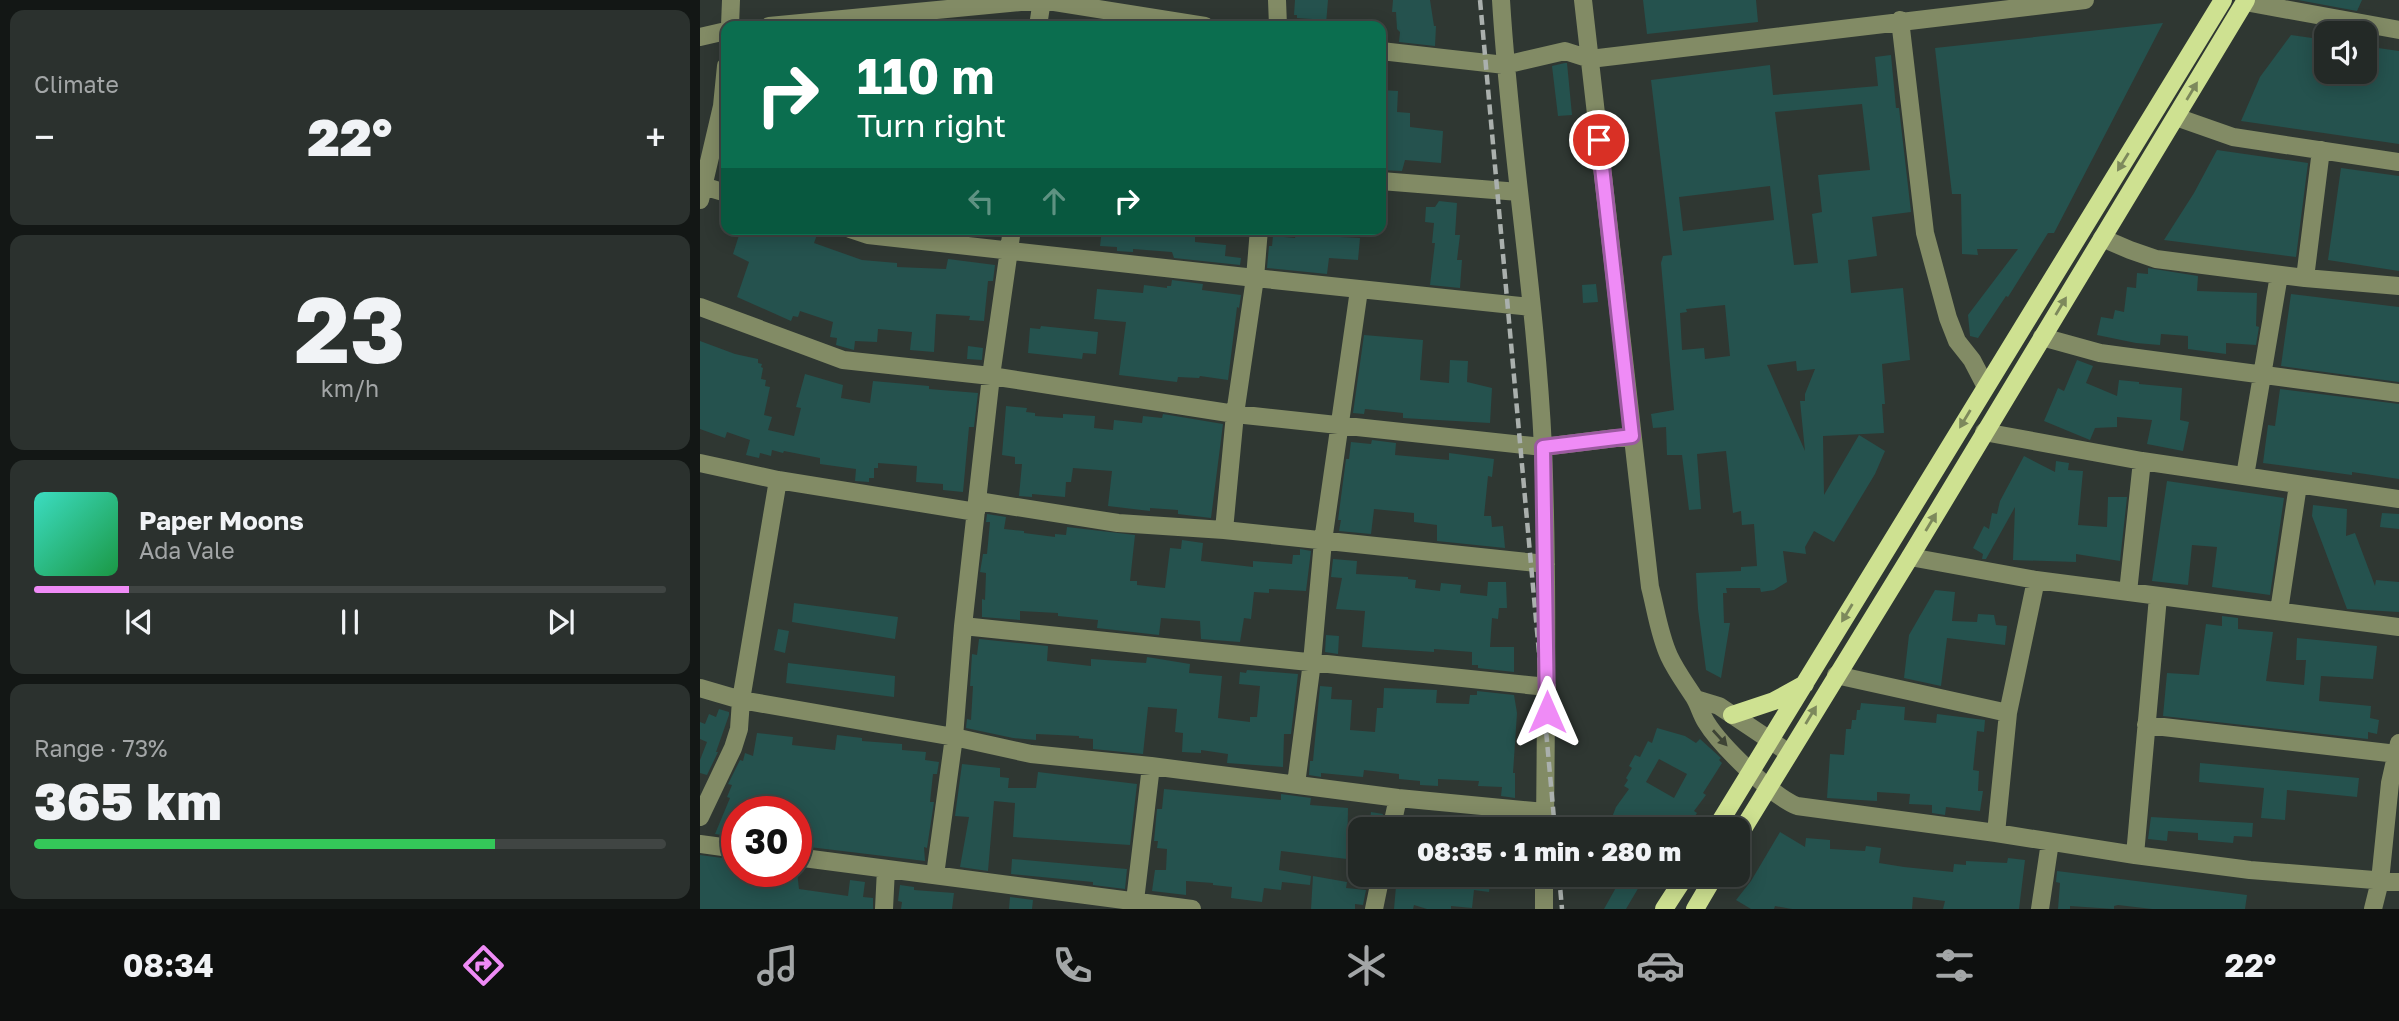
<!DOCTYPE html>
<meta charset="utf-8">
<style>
body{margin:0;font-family:"Golos Text",sans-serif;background:#2b312e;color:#f1f3f6;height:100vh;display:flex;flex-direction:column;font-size:26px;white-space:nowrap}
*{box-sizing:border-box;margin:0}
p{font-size:23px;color:#a3a6a7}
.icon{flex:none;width:38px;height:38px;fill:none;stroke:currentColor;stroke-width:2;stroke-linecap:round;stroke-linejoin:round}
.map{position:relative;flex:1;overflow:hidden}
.sheet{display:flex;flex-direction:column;gap:10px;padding:10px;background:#131715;width:700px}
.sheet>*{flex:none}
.guide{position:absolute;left:21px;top:21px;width:665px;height:214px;border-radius:14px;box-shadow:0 4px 18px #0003,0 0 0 2px #404543;background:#0b6e4f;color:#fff;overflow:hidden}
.buttons{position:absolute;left:1614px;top:21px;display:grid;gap:14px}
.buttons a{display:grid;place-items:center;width:63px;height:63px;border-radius:14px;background:#232926;box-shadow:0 4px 18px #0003,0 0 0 2px #404543;font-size:35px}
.speed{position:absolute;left:21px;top:796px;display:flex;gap:14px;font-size:35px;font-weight:700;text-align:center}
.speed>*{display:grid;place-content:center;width:91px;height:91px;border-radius:50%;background:#232926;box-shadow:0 4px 18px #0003,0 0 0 2px #404543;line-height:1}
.speed .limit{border:10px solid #d22;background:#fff;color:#111}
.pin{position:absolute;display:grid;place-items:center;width:60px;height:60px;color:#fff;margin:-30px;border:4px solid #fff;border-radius:50%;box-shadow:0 2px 7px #0007}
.me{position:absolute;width:77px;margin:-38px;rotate:0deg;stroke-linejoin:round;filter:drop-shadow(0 0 5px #0008)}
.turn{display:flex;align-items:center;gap:24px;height:147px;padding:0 21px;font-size:32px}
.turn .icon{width:91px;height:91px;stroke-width:2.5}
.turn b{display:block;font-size:49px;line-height:60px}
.lanes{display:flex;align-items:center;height:66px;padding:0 21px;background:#0003;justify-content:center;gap:35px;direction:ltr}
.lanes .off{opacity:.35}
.big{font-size:52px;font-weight:800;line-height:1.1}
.sheet .widget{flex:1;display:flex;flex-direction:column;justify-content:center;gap:10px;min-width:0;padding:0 24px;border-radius:14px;background:#2b312e}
.sheet .dial{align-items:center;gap:0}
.dial b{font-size:91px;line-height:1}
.song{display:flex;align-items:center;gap:21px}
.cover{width:84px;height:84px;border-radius:10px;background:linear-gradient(135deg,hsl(170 70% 55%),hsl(140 70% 35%))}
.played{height:7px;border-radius:4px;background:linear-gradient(90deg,#ef8bf6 15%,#404543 15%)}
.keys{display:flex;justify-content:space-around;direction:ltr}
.heat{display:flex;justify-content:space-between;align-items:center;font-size:38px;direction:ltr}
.charge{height:10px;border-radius:5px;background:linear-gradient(90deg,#34c759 73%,#404543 0)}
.trip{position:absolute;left:648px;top:817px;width:402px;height:70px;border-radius:14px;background:#232926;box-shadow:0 4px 18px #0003,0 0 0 2px #404543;font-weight:800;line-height:70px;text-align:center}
.tab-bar{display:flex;height:112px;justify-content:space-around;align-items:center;background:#0e100f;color:#a3a6a7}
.tab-bar .icon{width:49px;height:49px}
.tab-bar .active{color:#ef8bf6}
.tab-bar b{font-size:32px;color:#f1f3f6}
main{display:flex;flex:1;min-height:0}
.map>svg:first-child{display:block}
.building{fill:#25524e;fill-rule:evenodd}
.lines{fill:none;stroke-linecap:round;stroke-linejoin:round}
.minor{stroke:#828b65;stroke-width:18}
.major{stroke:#cee191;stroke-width:18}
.rail{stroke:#aab0ad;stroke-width:4.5;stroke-dasharray:10 5;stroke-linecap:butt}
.oneway{fill:#7d895c}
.oneway2{fill:#3e4435}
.route-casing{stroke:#9b5aa0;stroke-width:18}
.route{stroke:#ef8bf6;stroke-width:12}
</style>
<main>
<section class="sheet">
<div class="widget"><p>Climate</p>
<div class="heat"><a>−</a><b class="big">22°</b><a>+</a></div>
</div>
<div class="widget dial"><b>23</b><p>km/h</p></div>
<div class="widget">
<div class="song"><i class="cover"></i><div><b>Paper Moons</b><p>Ada Vale</p></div></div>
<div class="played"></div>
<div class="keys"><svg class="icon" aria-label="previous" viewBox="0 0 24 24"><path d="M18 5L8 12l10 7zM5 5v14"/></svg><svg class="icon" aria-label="pause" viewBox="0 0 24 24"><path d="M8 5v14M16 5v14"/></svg><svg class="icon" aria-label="next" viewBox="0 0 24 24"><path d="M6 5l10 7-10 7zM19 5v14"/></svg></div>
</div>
<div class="widget"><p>Range · 73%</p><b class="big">365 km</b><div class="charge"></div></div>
</section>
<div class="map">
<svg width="1699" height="909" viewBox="0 0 1699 909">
<rect width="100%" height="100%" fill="#2f3732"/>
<!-- building -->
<path class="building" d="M595,0H628L626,24L612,22V19L597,18V15H594Z
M693,0H730L734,26H736L735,46L699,42L700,32L697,29L696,12H692Z
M943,0H1056L1058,22L947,34Z
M1598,0H1662L1657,11Z
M1463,23L1354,233H1348L1308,297L1306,296L1278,338L1270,336L1268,315L1318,249H1277L1278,255L1262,254L1261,194H1252L1235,48Z
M1591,35L1626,40V72H1664V46L1699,51V144L1541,121L1560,77Z
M1191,55L1196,108H1199L1211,212L1172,217L1177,256L1148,260L1151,293L1203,288L1210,360L1182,364L1185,404H1182L1184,433L1123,436L1124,495L1159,435L1185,451L1175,474L1134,542L1114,531L1105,547L1106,554L1083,551L1087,582L1074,590L1061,592L1060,588H1026L1027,593H1023L1024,623H1030L1021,678L1006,670L998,609L996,573L1041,571V567L1057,566L1054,524L1042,525L1041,511L1033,513L1026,451L997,454L1001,509L989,510L982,455H967L966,427L953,428L951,414L974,410L961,263L963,256L972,255L951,80L1070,65L1073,95L1178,86L1175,57ZM1162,104L1170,170L1118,175L1122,212L1112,214L1118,263L1094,265L1075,112ZM1070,186L1074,220L983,231L979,197ZM1025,305L1030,356L1005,359L1004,348L982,350L980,313L987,312L986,309ZM1096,361L1097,371L1115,369L1105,394V401H1100L1105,451L1067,365Z
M865,63H867L872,115L858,116L852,66Z
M681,90L698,91L697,112L710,113V127L743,131L741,163L705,160L702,171L681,170Z
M1517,150L1608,163L1596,257L1464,240L1494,193Z
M1641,168L1699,176V271L1628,260Z
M739,201L757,203L755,235H760L757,260H762L760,288L730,285L735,243H732L734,223L725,222L726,207H735Z
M41,229H110L118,232L114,243L162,260L197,263V267L246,269L248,259L295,265L293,281H288L284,321L269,320L270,316L236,314L234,352L210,350L212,332L178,329L177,342L155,341L154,350L136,345L137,338L130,337L133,322L100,311L98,317L93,316L91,321L37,297L49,262L33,254Z
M402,229H491V236H495V242L526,245L525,256L541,258L540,265L474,258L472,252L433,249V252L417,251V247L400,246Z
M596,229H641L640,237L660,238L658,260L629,258L627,274L567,268L569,246H572L573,236L595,238Z
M1448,268L1498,276L1497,291L1557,293L1556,326L1559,327L1556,345L1526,343V354L1488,349V336L1461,334L1460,345L1436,343L1397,335L1401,317L1413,319L1415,310L1424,312L1427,287L1436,288L1437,273L1448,274Z
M472,280L503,284L502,290L541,295L539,308L537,307L528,380L500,376L499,378L478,377L477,382L419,375L426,322L394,319L397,289L443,293L444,285L467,288V286H471Z
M896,284L898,302L883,303L882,285Z
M1591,294L1699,307V382L1581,366Z
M341,326L398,332L396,354L383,353L382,359L328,353L330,328L340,329Z
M664,335L723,340L720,380L749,383L750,360L768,361L767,382L792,388L790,423L703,418V413L665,409L664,414L653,413Z
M0,341L35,354L58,359V363L62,364L61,367L63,368L61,379L66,380L65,386L70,387L64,415L72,417L68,430L94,436L101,408L96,407L105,374L143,385L141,398L170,403L173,381L229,386V389L278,393L274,427H269L263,492L243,490V484L216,482L217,466L178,463V468H174V478H169V482L155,481L156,469L120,464V458L84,451L83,453L72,450L71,456L60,453L59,458L46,455L50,440L27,432L25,438L0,429Z
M268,346L283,348L282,360L267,359Z
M1377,360L1393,366L1386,383L1417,396L1419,380L1439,382V384L1482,388L1480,420L1489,422L1483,451L1447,444L1452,420L1417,417V427L1395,428L1390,440L1344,421L1358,388L1364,391Z
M1580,389L1699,404V479L1652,472V475L1563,463L1568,425L1575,426Z
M306,406L327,408L326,412L335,413V416L363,418V414L395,416L394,428L413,430L414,420L442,423L443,416L462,418L463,414L523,424L511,518L478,514V510L450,508V511L408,506L412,471L373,468L371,482H366L365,497L332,494V497L319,496L322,464H315V457L302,455Z
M672,440L696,443L695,455L749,460V453L794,459L792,477L788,476L784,516H791L792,527L803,526L805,548L737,541V525L714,522V513L674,509L671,534L639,531L641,520H638L646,459H649L651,442L671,444Z
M1324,456L1355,472L1356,461L1369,463L1368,470L1383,471L1378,525L1407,527L1408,497H1427L1420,561L1376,554V562L1313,560L1315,507L1286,559H1282L1283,554L1273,548L1284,526L1289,529L1292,513L1297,514L1300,501Z
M1467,481L1584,498L1570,595L1512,587L1517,547L1492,545L1488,585L1452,581Z
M1613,505L1647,509L1646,536L1655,533L1675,586L1676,580L1699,582V612L1647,609L1612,516Z
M1682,513L1699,514V529L1680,527Z
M287,514L306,517L304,529L324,531V533L355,537V534L366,535L367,527L435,535L430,581H437V585L465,588L470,548L481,549L482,540L503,543L501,561L553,567V561L592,564L593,555H600V549L611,551L606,591L569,589V593L554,592L551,619L544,618L540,642L501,639L500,621L461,618L459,635L397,628L398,620L358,616V613L320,611V620L282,617V599L285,600L286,573L280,572L283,554H287L290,522H286Z
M633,559L657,561L656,574L708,577V579L716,580L715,588L740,591L741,583L761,585L760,593L787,596L788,582H806L807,608H799L798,619L792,618L790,647H814V672L778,668V665H772V652L734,649V652L662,647L665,611L636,609L642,578L631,577Z
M1235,590L1255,592L1252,621L1277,622L1278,614L1294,615L1296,625L1307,626L1305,645L1247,638L1241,686L1204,678L1209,635Z
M94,603L198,617L195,639L92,622Z
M1522,616L1538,618V629L1573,632L1566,681L1604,685L1606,660H1596L1597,638L1677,646L1673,679L1621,676L1619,701L1671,706L1670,718L1679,720L1677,734L1668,732V739L1463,716L1467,673L1499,675L1506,624L1522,626Z
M78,629L89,631L85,653L74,650Z
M626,635L639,636L638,654L625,652Z
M279,639L348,646L347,661L391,666V659L446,663L447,657L490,664L489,673L522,676L518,718L550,722V717H557L560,686L539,684L540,672L546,673L547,670L598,674L591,734H584L583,767L527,763L528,754L501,750V753L482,752L483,733L475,732L477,709L448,707L443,754L393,749V739L379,738V736L336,734V740L313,738L266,728L267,719L271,720L273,686H270L272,654L277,655Z
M88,663L195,676L194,697L86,683Z
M620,686L632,687L631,699L652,700L650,730L675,732L677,708H683L684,688L737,690L736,703L769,704L770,695H777V691L814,695L817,713L813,773H815V798L801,796L802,787L778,786L779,781L738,779V786L720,785V781L699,779V774L664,770L663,777L621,773V777L609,775L610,761H613Z
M1161,703L1205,707L1204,720L1236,723L1237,714L1285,720L1284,732L1277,731L1273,770L1279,771L1278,791H1283L1280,811L1246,807L1245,815L1232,813V805L1209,804L1210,794L1177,792V801L1127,798L1130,754L1144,755L1146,729H1151L1152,720H1156L1157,710H1160Z
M19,709L29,712V715L16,752H18L7,775L0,773V760L7,742L0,739V722L5,724L9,714L16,717Z
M957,728L985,736L996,743L1000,739L1021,758L1019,760L1022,763L1003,793L1006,795L994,811L997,813L986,830H955L934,815L921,829L911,820L916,807L929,789L924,786L928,780L926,778L932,768L929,766L935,755L940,757L948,741L952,743ZM959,759L987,774L974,798L946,782Z
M57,733L93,737L92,745L135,750L137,735L162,738V741L202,744V750L226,752L225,760L239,762L237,774H233L230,802H234L227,848L224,847L225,861L101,846L102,843L96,842V812H37L36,837L15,834L30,798L27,797L32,785L28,784L40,760L43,761L45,753L53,756Z
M1500,763L1659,778L1657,797L1587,790L1585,820L1561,818L1564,788L1499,782Z
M262,764L300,768V777L309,778L308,788H336L338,772L437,784L430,845L313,837L315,803L294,801L288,871L260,867L269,817L255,816Z
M464,789L581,800V794L611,798L610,805L648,808L647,859L581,851L579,870L611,876L610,885L582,882L581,890L564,888L562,902L531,898L532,887L513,885V883L486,881V895L452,891L455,870H466L467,849L457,848L458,841H454L457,809H462Z
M671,812L683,814L680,830H669Z
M1451,817L1553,823L1552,837L1534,836L1533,843L1498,840V833L1468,831L1467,841L1448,839Z
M1080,832L1105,847L1106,838L1130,840V849L1165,851L1166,846L1181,848L1179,863L1204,867L1253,872L1254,864L1266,865V861L1307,863L1308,858L1325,860L1319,909H1243L1245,901L1213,897L1212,909H1092L1075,906L1074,909H1051L1036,900L1051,881Z
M0,855L37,860V872H97L99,889L148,896L150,880L165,882L163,897L173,898V909H0Z
M312,859L427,869L425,889L393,885V882L311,874Z
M1357,871L1547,895L1545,909H1452L1418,905L1414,906V909L1370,906V909H1358L1360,883L1356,882Z
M697,875H791L789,892L774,890L772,908L751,906V909H727L714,905L713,909H694Z
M923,875H946L926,909H904Z
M613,876L647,882L646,888L666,890L663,905L655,904V909H611Z
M200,885L214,887V890L254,893L252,909H201L202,902L198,901Z
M310,897L333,900L332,909H309Z"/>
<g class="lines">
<!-- minor -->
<path class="minor" d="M577,0L578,26
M801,0C810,150 836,298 843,448C848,575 846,702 845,830
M883,0L950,587C956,610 959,634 969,656C976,671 985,683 994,697C999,705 1001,714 1006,722C1020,745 1072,796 1097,806L1296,833L1435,855L1550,870L1699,882
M1545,2L1699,30
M1200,20L1225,233L1248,318L1257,341L1272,360L1285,385
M30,26L31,0
M69,26L342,0L505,26
M338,26L342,0
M0,37L26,31
M681,51L805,65L865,51L890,59L1385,0
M1476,117L1533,137L1699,162
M681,181L819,192
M0,185L26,193
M0,200L22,106L26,66
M150,229L168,235L555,278L831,307
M1402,238L1430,250L1456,259L1605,278L1699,286
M1605,278L1621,150
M0,307L143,360L291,376L535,414L843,447L932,436
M1342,337L1400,353L1699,393
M1284,432L1442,461L1699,499
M0,463L78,480L276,512
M1545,476L1579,275
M278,501L418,523L524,530L846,564
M524,530L535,414L555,278L559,229
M1210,557L1336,580L1699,627
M1428,592L1442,461
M1579,611L1598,485
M263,626L847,687
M1136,675L1308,713
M0,688L41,700L254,737L331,754L451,766L698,798L845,812
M996,699L1019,706L1089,753
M1446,725L1697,754
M596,784L612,662L623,541L659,290
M0,817L33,748L39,729L41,700L78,480
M691,830L698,798
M1296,833L1308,713L1336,580
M0,844L37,849
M1435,855L1458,597
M96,857L492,909
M235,875L254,737L263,626L291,376L312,229
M184,909L186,869
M434,909L451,766
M674,909L681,875
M844,909V875
M1340,909L1350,842
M1673,909L1680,881L1690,783L1699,743"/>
<!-- major -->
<path class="major" d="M1032,715L1074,701L1105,684
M1015,830L1523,0
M1038,837L1210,557L1546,0
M964,909L986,875
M995,909L1015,875"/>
<!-- rail -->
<path class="rail" d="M780,0L855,830
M859,875L862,909"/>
</g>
<!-- one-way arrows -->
<defs><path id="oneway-solid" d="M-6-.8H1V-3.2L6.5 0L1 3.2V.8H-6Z" transform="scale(1.75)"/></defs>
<g class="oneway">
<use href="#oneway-solid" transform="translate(1492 91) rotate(-59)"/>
<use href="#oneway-solid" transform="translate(1423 162) rotate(122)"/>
<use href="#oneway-solid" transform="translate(1361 306) rotate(-59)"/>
<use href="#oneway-solid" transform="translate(1265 419) rotate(121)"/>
<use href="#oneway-solid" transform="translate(1231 522) rotate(-59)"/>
<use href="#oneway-solid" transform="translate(1147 613) rotate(121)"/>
<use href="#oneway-solid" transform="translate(1111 715) rotate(-59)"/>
</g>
<use class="oneway2" href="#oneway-solid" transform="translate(1020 738) rotate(48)"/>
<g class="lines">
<defs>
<path id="route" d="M847,712L843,447L932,436L899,140"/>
</defs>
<!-- route casing -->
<use href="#route" class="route-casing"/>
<!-- route -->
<use href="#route" class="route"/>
</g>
</svg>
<div class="buttons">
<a><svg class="icon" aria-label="sound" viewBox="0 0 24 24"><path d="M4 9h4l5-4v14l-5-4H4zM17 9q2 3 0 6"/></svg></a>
</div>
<div class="speed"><div class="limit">30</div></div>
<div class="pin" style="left:899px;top:140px;background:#d93025"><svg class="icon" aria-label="arrive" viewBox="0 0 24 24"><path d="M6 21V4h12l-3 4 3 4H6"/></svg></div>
<svg class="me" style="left:847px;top:712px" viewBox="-20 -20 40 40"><path d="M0-17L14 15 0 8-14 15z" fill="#ef8bf6" stroke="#fff" stroke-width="4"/></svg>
<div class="trip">08:35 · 1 min · 280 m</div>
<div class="guide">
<div class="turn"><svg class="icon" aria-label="right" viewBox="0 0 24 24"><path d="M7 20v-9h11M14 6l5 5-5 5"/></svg><div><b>110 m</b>Turn right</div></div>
<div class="lanes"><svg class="icon off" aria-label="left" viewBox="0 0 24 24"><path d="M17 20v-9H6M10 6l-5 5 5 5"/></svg><svg class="icon off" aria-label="ahead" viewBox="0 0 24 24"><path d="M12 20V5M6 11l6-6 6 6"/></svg><svg class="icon" aria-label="right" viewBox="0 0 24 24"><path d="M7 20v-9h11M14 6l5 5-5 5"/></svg></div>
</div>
</div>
</main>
<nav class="tab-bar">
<b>08:34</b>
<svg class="icon active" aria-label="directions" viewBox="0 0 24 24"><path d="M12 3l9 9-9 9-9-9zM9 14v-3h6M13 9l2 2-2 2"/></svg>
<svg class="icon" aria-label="music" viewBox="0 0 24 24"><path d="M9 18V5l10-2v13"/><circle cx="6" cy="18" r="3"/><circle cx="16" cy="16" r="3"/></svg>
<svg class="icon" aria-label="phone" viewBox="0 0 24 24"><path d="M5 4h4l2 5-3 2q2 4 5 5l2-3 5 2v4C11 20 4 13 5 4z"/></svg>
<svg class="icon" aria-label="climate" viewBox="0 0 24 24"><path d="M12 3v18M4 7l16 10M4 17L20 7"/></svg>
<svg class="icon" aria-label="car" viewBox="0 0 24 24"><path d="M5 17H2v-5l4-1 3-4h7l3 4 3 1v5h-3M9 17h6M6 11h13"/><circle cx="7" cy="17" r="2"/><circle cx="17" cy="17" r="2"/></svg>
<svg class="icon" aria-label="filters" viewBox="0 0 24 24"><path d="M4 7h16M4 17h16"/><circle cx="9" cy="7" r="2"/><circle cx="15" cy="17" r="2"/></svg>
<b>22°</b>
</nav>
